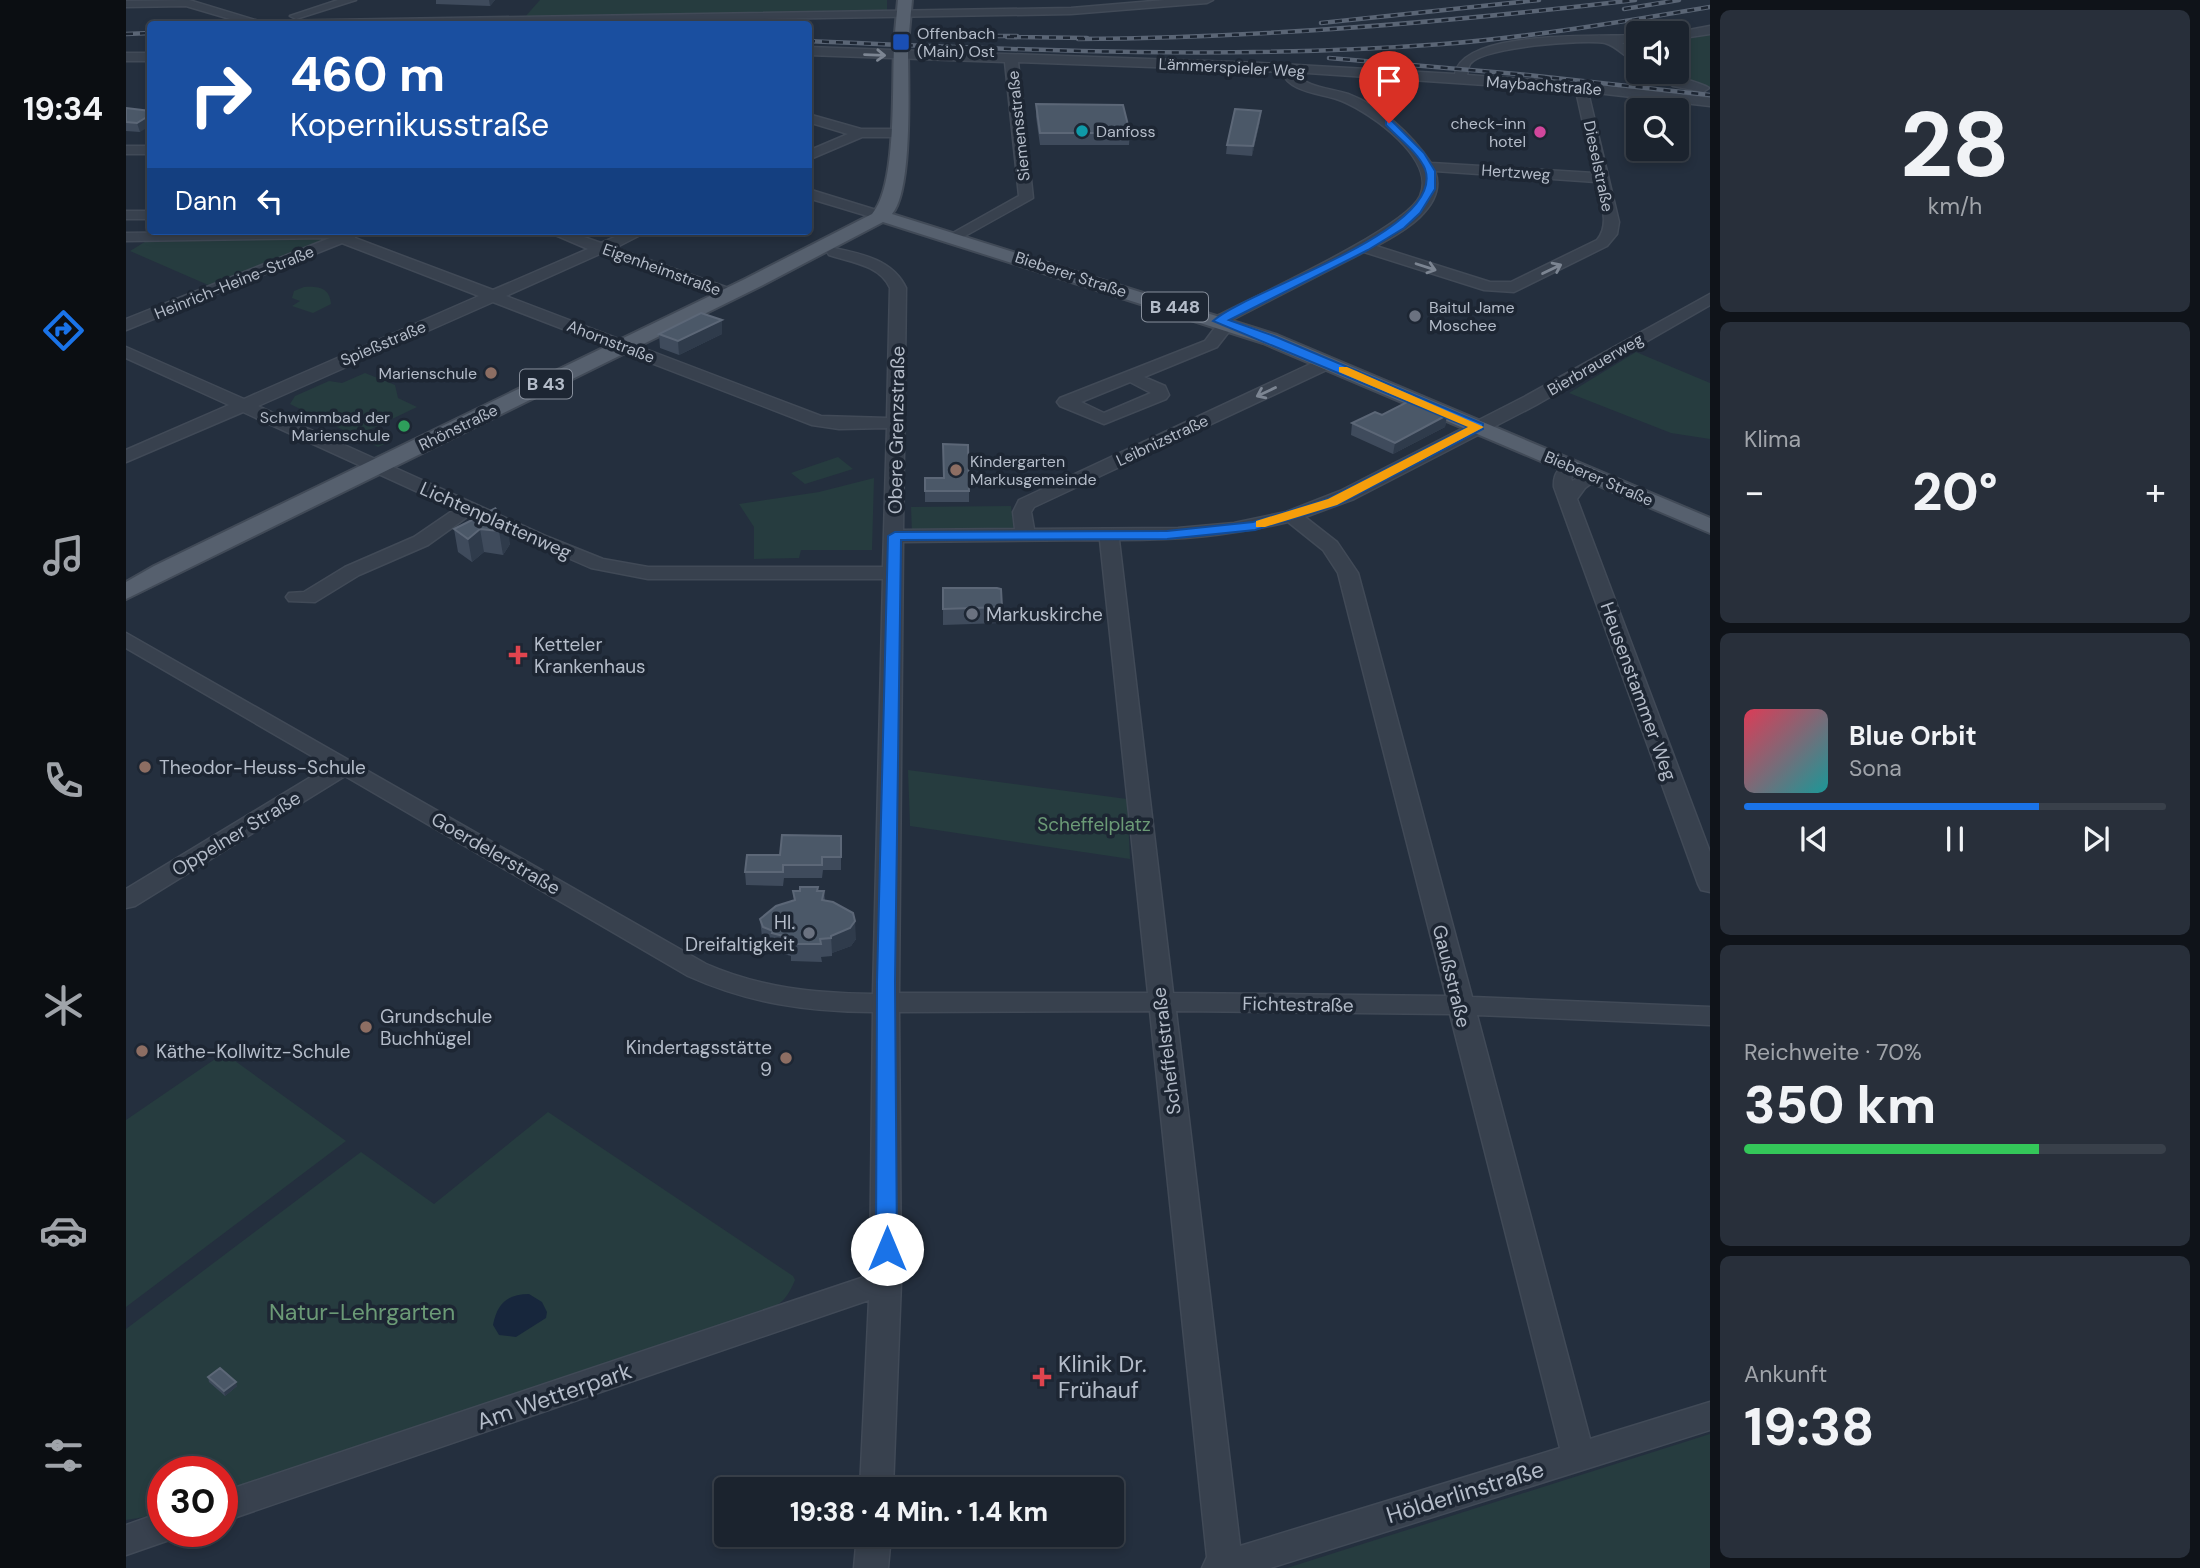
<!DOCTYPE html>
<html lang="de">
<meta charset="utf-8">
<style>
body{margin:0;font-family:"DM Sans",sans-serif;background:#282f3a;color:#f1f3f6;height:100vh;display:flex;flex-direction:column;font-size:26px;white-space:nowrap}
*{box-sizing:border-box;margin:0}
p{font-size:23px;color:#a0a4aa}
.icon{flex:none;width:38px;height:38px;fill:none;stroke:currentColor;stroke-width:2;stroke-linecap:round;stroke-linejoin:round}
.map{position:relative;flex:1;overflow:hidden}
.side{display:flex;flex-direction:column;gap:10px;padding:10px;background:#0f1319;width:490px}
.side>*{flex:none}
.top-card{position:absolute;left:21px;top:21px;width:665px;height:214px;border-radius:7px;box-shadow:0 4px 10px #0003,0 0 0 2px #39404a;background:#1a4fa0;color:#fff;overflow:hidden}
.controls{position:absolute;left:1500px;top:21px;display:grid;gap:14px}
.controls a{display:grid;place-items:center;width:63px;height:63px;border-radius:7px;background:#1b232e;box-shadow:0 4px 10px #0003,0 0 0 2px #39404a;font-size:35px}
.speed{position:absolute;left:21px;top:1456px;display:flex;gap:14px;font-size:35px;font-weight:700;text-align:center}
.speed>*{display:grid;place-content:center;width:91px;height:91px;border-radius:50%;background:#1b232e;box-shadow:0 4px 10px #0003,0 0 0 2px #39404a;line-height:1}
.speed .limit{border:10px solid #d22;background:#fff;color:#111}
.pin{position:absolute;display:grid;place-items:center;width:60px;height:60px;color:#fff;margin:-72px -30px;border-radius:50% 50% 50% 0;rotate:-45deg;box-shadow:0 0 7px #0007}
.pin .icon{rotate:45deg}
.me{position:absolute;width:77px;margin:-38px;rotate:0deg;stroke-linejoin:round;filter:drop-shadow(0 0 5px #0008)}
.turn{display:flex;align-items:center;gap:24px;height:147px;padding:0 28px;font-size:32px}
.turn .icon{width:91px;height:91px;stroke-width:2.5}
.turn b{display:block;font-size:49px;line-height:60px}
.then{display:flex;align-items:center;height:66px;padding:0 28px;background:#0003;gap:14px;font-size:26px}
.big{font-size:52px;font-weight:800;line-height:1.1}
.side .widget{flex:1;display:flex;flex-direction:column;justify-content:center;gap:10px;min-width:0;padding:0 24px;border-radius:10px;background:#282f3a}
.side .dial{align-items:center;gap:0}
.dial b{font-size:91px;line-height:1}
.song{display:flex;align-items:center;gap:21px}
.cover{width:84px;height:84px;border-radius:10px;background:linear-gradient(135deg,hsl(350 70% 55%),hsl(180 70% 35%))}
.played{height:7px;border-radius:4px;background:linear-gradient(90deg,#1a73e8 70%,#39404a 70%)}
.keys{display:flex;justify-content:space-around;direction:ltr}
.heat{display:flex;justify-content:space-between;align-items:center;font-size:38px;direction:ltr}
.charge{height:10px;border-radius:5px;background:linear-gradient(90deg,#34c759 70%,#39404a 0)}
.trip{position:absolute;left:588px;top:1477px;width:410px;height:70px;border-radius:7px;background:#1b232e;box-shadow:0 4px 10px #0003,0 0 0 2px #39404a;font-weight:800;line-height:70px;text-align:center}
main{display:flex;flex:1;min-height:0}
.tabs{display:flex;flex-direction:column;width:126px;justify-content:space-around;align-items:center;background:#0b0e12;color:#a0a4aa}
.tabs .icon{width:49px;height:49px}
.tabs .selected{color:#1a73e8}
.tabs b{font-size:32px;color:#f1f3f6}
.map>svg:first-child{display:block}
.green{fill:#263c3f}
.water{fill:#17263c}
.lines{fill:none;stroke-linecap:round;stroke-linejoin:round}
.minor-casing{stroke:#414a57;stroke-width:3}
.major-casing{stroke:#414a57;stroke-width:4}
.minor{fill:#38414e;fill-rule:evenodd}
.major{fill:#56606e;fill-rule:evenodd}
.rail-casing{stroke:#5a6575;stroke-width:4.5}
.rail{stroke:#1d2633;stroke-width:2.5;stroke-dasharray:7;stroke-linecap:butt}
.wall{fill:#3f4b5c}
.shaded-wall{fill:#2f3b4b}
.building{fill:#4b5868;stroke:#5c6777;stroke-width:2}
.oneway{stroke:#7c8592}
.route{fill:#1a73e8;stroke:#114b97;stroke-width:2}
.slow{fill:#f59e0b}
.transit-dot{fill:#1a4fb4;stroke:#1d2633;stroke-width:2.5}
.culture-dot{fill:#0f9aa8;stroke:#1d2633;stroke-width:2.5}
.hotel-dot{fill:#d1479c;stroke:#1d2633;stroke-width:2.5}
.worship-dot{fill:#6b7280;stroke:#1d2633;stroke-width:2.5}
.education-dot{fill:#8d6e63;stroke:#1d2633;stroke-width:2.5}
.leisure-dot{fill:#2e9e5b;stroke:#1d2633;stroke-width:2.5}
.health-dot{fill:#e0444e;stroke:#1d2633;stroke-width:2.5}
.labels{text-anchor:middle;stroke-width:7;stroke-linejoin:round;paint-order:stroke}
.far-poi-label{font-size:16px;fill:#b4bcc9;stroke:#1d2633;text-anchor:start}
.far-street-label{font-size:16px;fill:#b4bcc9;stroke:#1d2633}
.shield{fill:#1d2633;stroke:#878f9c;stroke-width:2}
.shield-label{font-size:18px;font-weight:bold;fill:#b4bcc9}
.street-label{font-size:19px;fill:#b4bcc9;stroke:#1d2633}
.poi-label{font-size:19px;fill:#b4bcc9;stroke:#1d2633;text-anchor:start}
.park-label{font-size:19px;fill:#6b9a76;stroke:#1d2633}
.near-park-label{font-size:23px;fill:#6b9a76;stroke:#1d2633}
.near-poi-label{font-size:23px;fill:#b4bcc9;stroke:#1d2633;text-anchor:start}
.near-street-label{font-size:23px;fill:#b4bcc9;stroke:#1d2633}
</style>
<main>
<nav class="tabs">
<b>19:34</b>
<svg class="icon selected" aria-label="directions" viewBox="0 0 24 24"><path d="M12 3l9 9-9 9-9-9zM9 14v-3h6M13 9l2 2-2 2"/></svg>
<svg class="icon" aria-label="music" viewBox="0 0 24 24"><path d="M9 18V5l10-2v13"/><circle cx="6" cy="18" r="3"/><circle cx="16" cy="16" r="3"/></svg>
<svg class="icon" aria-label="phone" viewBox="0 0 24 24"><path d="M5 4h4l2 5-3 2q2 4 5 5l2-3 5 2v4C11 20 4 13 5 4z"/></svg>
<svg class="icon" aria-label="climate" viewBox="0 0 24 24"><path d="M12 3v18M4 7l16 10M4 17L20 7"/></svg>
<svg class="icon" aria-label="car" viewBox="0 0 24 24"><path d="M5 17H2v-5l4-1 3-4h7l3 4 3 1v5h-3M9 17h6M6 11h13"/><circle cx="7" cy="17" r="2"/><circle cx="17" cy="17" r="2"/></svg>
<svg class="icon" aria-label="filters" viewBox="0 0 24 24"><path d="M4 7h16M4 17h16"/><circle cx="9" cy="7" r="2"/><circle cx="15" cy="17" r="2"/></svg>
</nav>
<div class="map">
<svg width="1584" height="1568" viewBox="0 0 1584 1568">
<rect width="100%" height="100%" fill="#242f3e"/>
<!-- green -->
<path class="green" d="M414,0H761V12L398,18Z
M1584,35V87L1549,80L1537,72H1550L1551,39Z
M208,237L89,288L4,251L22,240Z
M178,287C193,286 204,288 205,304L187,313L166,306L174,301L166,298L168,291Z
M1510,352L1584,383V439L1545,433L1443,393Z
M239,373L269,385L272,398L291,407L237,433L259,444L252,447L164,404L169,396L203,381L216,383Z
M712,457L727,469L679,484L665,473Z
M748,478L746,550H675L673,558L628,559V527L613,504L693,492Z
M885,506L888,532L786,533L785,507Z
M782,770L1001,799L1004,859L784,826Z
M98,1053L220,1141L0,1307V1120Z
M422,1112L667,1276L669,1280C662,1297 656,1304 639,1312L96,1495V1472H37V1514L0,1520V1329L235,1152L308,1204Z
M1584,1434V1568H1161Z"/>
<!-- water -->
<path class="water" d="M403,1294L416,1302L421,1312L420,1318L390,1337L373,1335L367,1325C371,1304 381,1294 403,1294Z"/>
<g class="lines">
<defs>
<path id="minor" d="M63,0L136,22L138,24H121L60,6L0,7V1Z
M212,0H230L170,19L164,16Z
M1039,0H1087L1081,3L945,14L327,24H138L144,21L945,8Z
M1584,26V34L1550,39V33H1547Z
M1512,35V43H1496L1512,54V63C1500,59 1491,46 1479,43C1459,39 1356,47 1344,64C1342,67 1342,71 1341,75L1455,83L1584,98V106L1462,92L1493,222L1491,234L1481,246L1388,292L1358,290L1238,252L1106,320L1109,324L1091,347L1018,377L1039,386L1043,395L1040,399L978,424L934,406L931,402L934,398L1079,341L1091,325L1085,321L1087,318C1127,297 1279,229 1294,196C1311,159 1245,113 1216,101C1197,93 1163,93 1156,72L892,62L907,198L830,241L823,237L825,234L893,196L879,62L682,55V47L1134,63L1329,74C1337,29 1475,37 1512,35ZM1167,72L1450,91L1468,173L1305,163C1285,134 1256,107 1222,94C1204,88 1181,88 1167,72ZM1309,171L1470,182C1474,201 1485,224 1471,240L1385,282H1364L1250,246C1275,233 1322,207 1309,171ZM1004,382L1025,393L978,413L955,402Z
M0,53H24V61H0Z
M1526,72C1535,72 1577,83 1583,88L1577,92L1547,86Z
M682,114L735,129H772L779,133L772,137H736L682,160V151L722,134L682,122Z
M0,146H24V154H0Z
M682,189L760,213L762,216L755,220L682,198Z
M0,211H24V219H0Z
M165,231L229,232V238L367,290L462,249L420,231H441L475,243L503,231H522L489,248L611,291L613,294L611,297H599L476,253L380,296L695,416L761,418L764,288C754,265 724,262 703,255L701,252L708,248C736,254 767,260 780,288L777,530L889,529L887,512L893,500L1195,359H1207L1209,363L1207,367L908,507L905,512L908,529L1052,528L1108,523L1160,512L1214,491L1398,397L1584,294V305L1410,405L1228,499L1179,517L1211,542L1232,573L1346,997L1584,1007V1025L1351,1015L1464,1439L1584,1402V1430L1144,1568H1076L1081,1557L1024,1011L773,1012L775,1282L767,1489H734L743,1300L96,1522V1492L744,1275L747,1012C681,1012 622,1003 562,976L219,776L9,906L0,908V889L203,766L0,648V633L580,964C635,988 688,993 747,994L757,579H522L465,568L344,515L302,545L233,575L189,602L163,601L160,597L163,593L178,592L219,567L288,537L329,509L117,412L0,462V450L103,405L0,358V347L118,399L353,296L216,243L0,330V319L204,238L0,241V233ZM367,302L686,425L713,429L761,428L757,567H522L477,559L422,537L132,406ZM1162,522L1197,550L1212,573L1320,996L1047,993L993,540C1055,540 1102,536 1162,522ZM974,540L1022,993H773L777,542ZM1050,1011L1324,1014L1434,1448L1114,1546Z
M1447,463L1456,468L1445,478L1446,481L1466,471L1475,476L1459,488L1451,499L1584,852V892L1575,890L1572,884L1428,487C1427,473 1433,466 1447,463Z
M37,1512V1531H52L49,1538L0,1555V1525Z
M731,1535H765L762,1568H728Z"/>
<path id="major" d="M772,0H786L783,33L776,37L769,33Z
M775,44L782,48C782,82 787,190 766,214L1151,335L1584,518V533L1137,343L757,222L633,287L0,599V582L28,566L619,279L746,214C771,187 766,87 768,48Z"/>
</defs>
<!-- minor casing -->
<use href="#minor" class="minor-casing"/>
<!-- major casing -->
<use href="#major" class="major-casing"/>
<!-- minor -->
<use href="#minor" class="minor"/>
<!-- major -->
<use href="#major" class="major"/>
<defs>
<path id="rail" d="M1498,9L1553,0
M1195,23L1413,0
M0,34L24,33
M828,36H891
M881,37L961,38
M952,39C1139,38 1324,22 1509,0
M682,41C893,50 1105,60 1317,44C1406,37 1495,22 1584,7
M1203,58L1402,75L1584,95"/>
</defs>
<!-- rail casing -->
<use href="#rail" class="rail-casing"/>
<!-- rail -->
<use href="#rail" class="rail"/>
</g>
<!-- wall -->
<path class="wall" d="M310,0H369L364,6L310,4Z
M910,104L1004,133L1003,145H914L910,117Z
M0,108L24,111L14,132L0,131Z
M1134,121L1126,156L1100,154L1101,145Z
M596,320V334L553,355L534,348L533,334Z
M1256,415H1321L1319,427L1267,454L1225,435L1226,423Z
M817,444L843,491V502H799V478H818Z
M372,518L384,544L377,555L358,552L346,562L332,552L328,529Z
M817,588L876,607L875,623L817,625Z
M715,836V870H697L696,878H658L657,886L620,885L619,872L654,855Z
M667,891H698L699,901L730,939L725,946L706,953V956L695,957L696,962L665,961V956L647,951V948L638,945L636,937L634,919L668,901Z
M82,1377L111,1386L99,1396L83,1382Z"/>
<!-- shaded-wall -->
<path class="shaded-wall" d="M363,0H369L364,6Z
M1135,111L1134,121L1126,156L1127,146Z
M24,115V126L14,132L11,123Z
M596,320V334L553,355L552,341Z
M1321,415L1319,427L1267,454L1269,443Z
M370,508L374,530L381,520L384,544L377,555L373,531L364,516Z
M354,529L358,552L346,562L342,539Z
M729,921L730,939L725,946L706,953L705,936Z
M110,1382L111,1386L99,1396L98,1391Z"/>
<!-- building -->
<path class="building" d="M910,104L997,105L1004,133H914Z
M0,108L24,111V115L11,123L0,122Z
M1109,109L1135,111L1127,146L1101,145Z
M575,313L596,320L552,341L533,334Z
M1285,400L1321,415L1269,443L1226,423L1249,412L1256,415Z
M817,444L842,445L843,491H799V478H818Z
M370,508L364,516L381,520L373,531L354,529L342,539L328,529Z
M817,588H871L875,589L876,607L817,609Z
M656,835L715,836V857H696V865H657V872H619L621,855H654Z
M674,887H692L691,891H698L696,900L707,902L727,913L729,921L724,928L705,936V938L694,939L695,944H664L665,938L646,933L647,931L637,927L634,919L650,906L669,900L667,891H674Z
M94,1368L110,1382L98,1391L82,1377Z"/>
<!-- one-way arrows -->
<defs><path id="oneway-shaft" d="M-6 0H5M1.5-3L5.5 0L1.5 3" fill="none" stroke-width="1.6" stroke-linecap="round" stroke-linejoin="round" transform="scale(1.75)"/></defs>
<g class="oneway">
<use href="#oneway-shaft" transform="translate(749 55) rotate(2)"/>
<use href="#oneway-shaft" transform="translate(1300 267) rotate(18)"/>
<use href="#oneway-shaft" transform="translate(1426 269) rotate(-26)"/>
<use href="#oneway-shaft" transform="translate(1140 392) rotate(155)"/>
</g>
<!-- route -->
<path class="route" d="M1260,121H1266L1298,153L1309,171V189L1294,213L1278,228L1242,250L1103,320L1148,336L1357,424V429L1211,505L1129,530L1041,539L775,540L769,982L771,1249L768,1255L761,1257L753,1255L750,1249L751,982L762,536L769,532L1041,531L1127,522L1202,499L1342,427L1087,321C1122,289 1321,231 1299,169C1292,152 1272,138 1260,125Z"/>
<!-- slow -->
<path class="slow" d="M1213,367H1221L1358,427L1211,505L1139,527H1130V521L1202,499L1342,427L1213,372Z"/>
<!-- markers -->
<rect class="transit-dot" x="766" y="33" width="18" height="18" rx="3.5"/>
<circle class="culture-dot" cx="956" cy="131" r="7"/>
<circle class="hotel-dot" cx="1414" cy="132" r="7"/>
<g class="worship-dot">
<circle cx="1289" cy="316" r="7"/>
<circle cx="846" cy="614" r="7"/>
<circle cx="683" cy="933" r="7"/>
</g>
<g class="education-dot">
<circle cx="365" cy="373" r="7"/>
<circle cx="830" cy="470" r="7"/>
<circle cx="19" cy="767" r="7"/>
<circle cx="240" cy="1027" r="7"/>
<circle cx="16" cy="1051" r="7"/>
<circle cx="660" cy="1058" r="7"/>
</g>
<circle class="leisure-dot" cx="278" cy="426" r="7"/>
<g class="health-dot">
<path d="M388.5 644.5h7v7h7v7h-7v7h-7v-7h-7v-7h7z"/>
<path d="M912.5 1366.5h7v7h7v7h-7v7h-7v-7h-7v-7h7z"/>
</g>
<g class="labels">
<!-- far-poi labels -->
<g class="far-poi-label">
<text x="791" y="39">Offenbach<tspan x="791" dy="18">(Main) Ost</tspan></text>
<text x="1400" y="129" text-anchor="end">check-inn<tspan x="1400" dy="18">hotel</tspan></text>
<text x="970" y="137">Danfoss</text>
<text x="1303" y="313">Baitul Jame<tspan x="1303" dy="18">Moschee</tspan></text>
<text x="351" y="379" text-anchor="end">Marienschule</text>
<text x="264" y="423" text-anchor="end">Schwimmbad der<tspan x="264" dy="18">Marienschule</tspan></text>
<text x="844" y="467">Kindergarten<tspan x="844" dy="18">Markusgemeinde</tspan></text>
</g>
<!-- far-street labels -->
<g class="far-street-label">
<text transform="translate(1106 67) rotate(3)" y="6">Lämmerspieler Weg</text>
<text transform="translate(1418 85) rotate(4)" y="6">Maybachstraße</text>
<text transform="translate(892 126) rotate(-96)" y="6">Siemensstraße</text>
<text transform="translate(1473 166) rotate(78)" y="6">Dieselstraße</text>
<text transform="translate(1390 172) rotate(4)" y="6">Hertzweg</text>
<text transform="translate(536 269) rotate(20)" y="6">Eigenheimstraße</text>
<text transform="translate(945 274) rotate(18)" y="6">Bieberer Straße</text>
<text transform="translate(108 282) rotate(-22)" y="6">Heinrich-Heine-Straße</text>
<text transform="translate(485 341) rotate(21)" y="6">Ahornstraße</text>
<text transform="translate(257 343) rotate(-23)" y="6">Spießstraße</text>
<text transform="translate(1469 364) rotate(-30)" y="6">Bierbrauerweg</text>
<text transform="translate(332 427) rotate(-26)" y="6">Rhönstraße</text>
<text transform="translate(1036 440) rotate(-25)" y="6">Leibnizstraße</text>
<text transform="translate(1473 478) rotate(23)" y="6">Bieberer Straße</text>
</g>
<!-- shield labels -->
<g class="shield">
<rect x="1016" y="292.5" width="66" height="29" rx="5"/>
<rect x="394" y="369.5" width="52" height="29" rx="5"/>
</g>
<g class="shield-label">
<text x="1049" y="313">B 448</text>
<text x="420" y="390">B 43</text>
</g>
<!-- street labels -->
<g class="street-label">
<text transform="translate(770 430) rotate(-89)" y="7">Obere Grenzstraße</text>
<text transform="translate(370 520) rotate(24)" y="7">Lichtenplattenweg</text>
<text transform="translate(1513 691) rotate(70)" y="7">Heusenstammer Weg</text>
<text transform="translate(110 833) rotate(-31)" y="7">Oppelner Straße</text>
<text transform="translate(370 853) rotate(30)" y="7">Goerdelerstraße</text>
<text transform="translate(1326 976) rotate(76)" y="7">Gaußstraße</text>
<text transform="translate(1172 1004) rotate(1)" y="7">Fichtestraße</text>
<text transform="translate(1040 1051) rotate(-97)" y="7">Scheffelstraße</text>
</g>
<!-- poi labels -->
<g class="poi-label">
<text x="860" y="621">Markuskirche</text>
<text x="408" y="651">Ketteler<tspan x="408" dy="22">Krankenhaus</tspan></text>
<text x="33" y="774">Theodor-Heuss-Schule</text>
<text x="669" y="929" text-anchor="end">Hl.<tspan x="669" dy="22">Dreifaltigkeit</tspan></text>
<text x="254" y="1023">Grundschule<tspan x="254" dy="22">Buchhügel</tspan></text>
<text x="646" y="1054" text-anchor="end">Kindertagsstätte<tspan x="646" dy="22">9</tspan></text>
<text x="30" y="1058">Käthe-Kollwitz-Schule</text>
</g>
<!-- park labels -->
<g class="park-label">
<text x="968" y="831">Scheffelplatz</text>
</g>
<!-- near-park labels -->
<g class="near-park-label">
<text x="236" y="1320">Natur-Lehrgarten</text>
</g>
<!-- near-poi labels -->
<g class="near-poi-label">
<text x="932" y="1372">Klinik Dr.<tspan x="932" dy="26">Frühauf</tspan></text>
</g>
<!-- near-street labels -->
<g class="near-street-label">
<text transform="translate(428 1396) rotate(-19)" y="8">Am Wetterpark</text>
<text transform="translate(1339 1492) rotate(-17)" y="8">Hölderlinstraße</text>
</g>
</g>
</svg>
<div class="controls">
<a><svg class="icon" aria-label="sound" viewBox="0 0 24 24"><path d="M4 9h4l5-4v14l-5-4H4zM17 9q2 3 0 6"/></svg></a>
<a><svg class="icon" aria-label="search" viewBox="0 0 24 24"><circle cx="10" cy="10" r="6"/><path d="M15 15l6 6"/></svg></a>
</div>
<div class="speed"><div class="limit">30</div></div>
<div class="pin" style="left:1263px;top:123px;background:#d93025"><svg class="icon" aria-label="arrive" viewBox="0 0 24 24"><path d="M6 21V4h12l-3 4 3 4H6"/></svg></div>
<svg class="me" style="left:761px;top:1249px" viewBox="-20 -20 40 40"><circle r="19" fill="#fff"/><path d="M0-13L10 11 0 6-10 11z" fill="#1a73e8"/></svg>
<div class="trip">19:38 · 4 Min. · 1.4 km</div>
<div class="top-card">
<div class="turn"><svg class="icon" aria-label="right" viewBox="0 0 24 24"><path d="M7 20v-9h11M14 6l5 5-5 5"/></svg><div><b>460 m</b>Kopernikusstraße</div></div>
<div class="then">Dann<svg class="icon" aria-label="left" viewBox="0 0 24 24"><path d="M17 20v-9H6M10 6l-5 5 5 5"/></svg></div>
</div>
</div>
<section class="side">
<div class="widget dial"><b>28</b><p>km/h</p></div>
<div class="widget"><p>Klima</p>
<div class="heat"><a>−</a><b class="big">20°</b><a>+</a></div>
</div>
<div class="widget">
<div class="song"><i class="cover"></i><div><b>Blue Orbit</b><p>Sona</p></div></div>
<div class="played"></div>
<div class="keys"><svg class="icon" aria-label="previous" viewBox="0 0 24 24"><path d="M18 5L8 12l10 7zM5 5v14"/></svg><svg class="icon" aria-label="pause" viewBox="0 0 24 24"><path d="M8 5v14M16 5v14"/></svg><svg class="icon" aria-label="next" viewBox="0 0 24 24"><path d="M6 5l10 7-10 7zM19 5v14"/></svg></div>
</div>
<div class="widget"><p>Reichweite · 70%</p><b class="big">350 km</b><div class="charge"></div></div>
<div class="widget"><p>Ankunft</p><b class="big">19:38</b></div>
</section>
</main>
